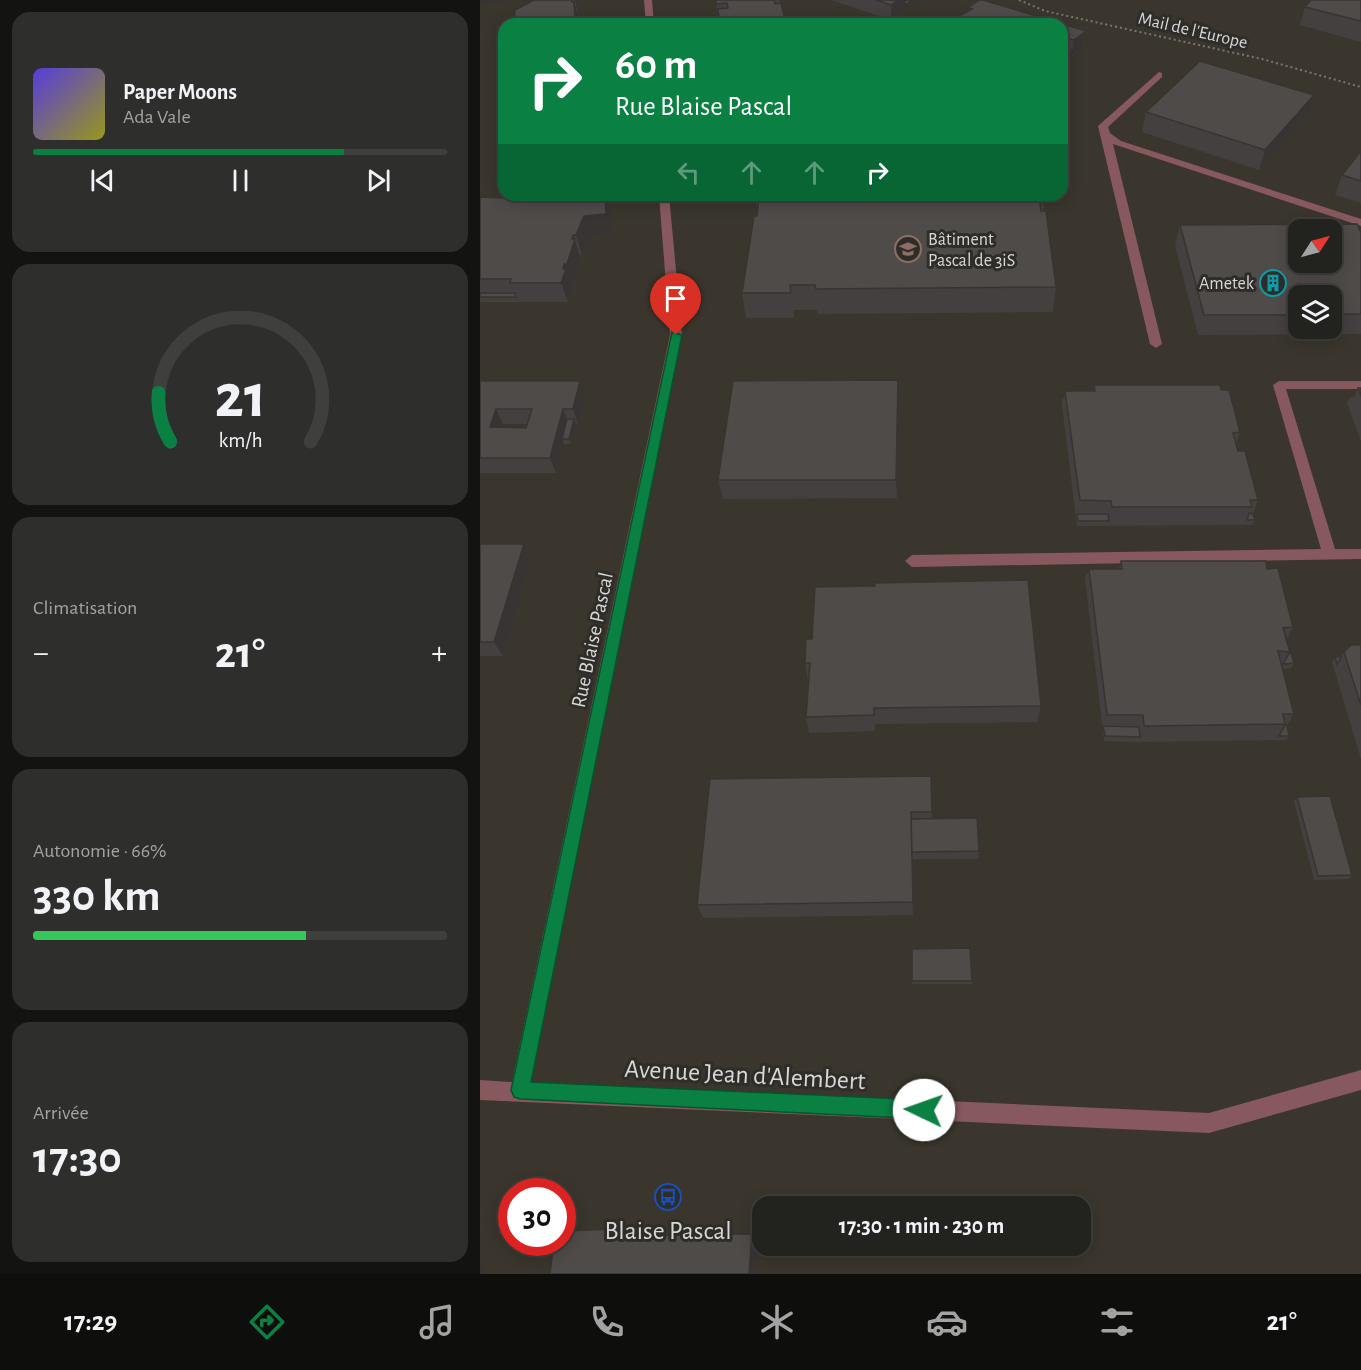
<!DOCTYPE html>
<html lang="fr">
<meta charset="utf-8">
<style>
body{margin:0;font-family:"Alegreya Sans",sans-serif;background:#2e2f2c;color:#f1f3f6;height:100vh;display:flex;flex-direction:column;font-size:22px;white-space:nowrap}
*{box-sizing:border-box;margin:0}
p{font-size:20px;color:#a2a4a4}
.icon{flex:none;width:33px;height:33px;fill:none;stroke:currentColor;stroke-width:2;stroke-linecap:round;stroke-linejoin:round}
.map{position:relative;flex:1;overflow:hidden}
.details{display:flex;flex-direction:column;gap:12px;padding:12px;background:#131311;width:480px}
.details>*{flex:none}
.guide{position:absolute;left:18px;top:18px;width:570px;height:183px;border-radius:18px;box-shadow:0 3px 15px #0003,0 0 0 2px #3f3f3d;background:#0b8043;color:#fff;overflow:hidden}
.needle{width:39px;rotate:54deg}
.fabs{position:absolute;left:808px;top:219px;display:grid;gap:12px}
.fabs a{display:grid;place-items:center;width:54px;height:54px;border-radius:12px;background:#22221f;box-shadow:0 3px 15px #0003,0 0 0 2px #3f3f3d;font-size:30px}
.speed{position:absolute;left:18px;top:1178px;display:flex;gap:12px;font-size:30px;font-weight:700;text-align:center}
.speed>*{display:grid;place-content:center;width:78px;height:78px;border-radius:50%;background:#22221f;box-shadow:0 3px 15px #0003,0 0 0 2px #3f3f3d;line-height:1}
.speed .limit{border:9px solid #d22;background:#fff;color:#111}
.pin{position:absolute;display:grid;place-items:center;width:51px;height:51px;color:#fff;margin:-62px -26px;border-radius:50% 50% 50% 0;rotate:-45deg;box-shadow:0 0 6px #0007}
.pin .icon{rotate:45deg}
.me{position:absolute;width:66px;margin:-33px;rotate:273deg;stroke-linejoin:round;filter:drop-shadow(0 0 4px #0008)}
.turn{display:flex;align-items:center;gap:21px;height:126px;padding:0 18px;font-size:27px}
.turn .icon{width:78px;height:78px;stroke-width:2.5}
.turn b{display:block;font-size:42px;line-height:51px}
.lanes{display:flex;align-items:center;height:57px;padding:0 18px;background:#0003;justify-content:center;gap:30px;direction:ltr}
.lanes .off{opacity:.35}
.big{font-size:45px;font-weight:600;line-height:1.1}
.details .tile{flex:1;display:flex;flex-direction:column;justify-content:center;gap:9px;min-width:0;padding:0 21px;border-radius:18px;background:#2e2f2c}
.details .dial{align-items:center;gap:0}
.dial svg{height:156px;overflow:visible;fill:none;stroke:#3f3f3d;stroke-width:7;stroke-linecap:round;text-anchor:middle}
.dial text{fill:#f1f3f6;stroke:none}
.song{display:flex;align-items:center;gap:18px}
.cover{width:72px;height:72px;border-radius:9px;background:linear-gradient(135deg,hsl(250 70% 55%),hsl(60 70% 35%))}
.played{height:6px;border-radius:3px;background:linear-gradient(90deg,#0b8043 75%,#3f3f3d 75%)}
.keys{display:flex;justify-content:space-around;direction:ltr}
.heat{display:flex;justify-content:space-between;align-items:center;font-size:33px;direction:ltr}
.charge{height:9px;border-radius:4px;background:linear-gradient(90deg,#34c759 66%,#3f3f3d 0)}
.trip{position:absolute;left:272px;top:1196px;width:339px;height:60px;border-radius:18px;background:#22221f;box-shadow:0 3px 15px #0003,0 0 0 2px #3f3f3d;font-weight:600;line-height:60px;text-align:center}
.menu{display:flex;height:96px;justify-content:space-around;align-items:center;background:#0e0e0c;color:#a2a4a4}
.menu .icon{width:42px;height:42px}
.menu .on{color:#0b8043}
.menu b{font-size:27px;color:#f1f3f6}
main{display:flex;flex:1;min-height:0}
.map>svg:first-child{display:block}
.built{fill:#3a362d;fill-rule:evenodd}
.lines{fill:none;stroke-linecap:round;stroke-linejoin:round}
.path{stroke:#787774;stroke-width:2;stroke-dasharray:2 3;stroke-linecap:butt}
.lane{fill:#87595e;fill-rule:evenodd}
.street{fill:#87595e;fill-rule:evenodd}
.wall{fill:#44403f;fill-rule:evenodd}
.shaded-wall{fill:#373433}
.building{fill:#4f4b49;stroke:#373433;stroke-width:1.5;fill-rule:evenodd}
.route{fill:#0b8043;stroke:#07532c;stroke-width:1.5}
.labels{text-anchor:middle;stroke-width:6;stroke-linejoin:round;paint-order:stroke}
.far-street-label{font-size:18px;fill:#d8d7d5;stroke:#2e2d29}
.far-poi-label{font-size:18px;fill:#d8d7d5;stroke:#2e2d29;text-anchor:start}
.street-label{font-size:21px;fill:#d8d7d5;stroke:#2e2d29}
.near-street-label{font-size:26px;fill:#d8d7d5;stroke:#2e2d29}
.near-poi-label{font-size:26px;fill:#d8d7d5;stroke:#2e2d29}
</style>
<main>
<section class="details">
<div class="tile">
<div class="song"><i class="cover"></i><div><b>Paper Moons</b><p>Ada Vale</p></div></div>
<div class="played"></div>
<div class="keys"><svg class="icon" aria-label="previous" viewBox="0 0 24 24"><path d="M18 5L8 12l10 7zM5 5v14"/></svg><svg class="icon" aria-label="pause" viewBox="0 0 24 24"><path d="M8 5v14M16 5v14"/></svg><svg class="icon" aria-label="next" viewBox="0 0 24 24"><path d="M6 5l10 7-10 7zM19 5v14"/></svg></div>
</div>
<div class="tile dial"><svg viewBox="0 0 100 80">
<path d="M14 69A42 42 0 1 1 86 69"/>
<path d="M14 69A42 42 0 0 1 8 44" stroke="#0b8043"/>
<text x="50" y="56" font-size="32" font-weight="700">21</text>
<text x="50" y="72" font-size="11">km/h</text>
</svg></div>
<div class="tile"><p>Climatisation</p>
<div class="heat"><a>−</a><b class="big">21°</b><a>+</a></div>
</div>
<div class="tile"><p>Autonomie · 66%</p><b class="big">330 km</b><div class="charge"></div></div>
<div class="tile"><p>Arrivée</p><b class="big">17:30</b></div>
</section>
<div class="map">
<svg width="881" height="1274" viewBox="0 0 881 1274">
<rect width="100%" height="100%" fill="#2e2d29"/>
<!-- built -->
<path class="built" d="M0,0H881V1274H0ZM24,24H582V195H24ZM819,230H852V262H819ZM819,296H852V328H819ZM32,1191H82V1242H32ZM282,1206H600V1245H282Z"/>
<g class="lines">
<!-- path -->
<path class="path" d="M539,0L565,11L782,59L881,87"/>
<!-- lane -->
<path class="lane" d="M679,72L682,73V77L628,127L630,133L641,141L881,219V226L633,144L682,344L676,348L670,344L618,126Z
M799,381H881V389H806L855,549H881V559L432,567L425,561L432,555L841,549L793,385Z"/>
<!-- street -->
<path class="street" d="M164,0H172L174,24H166Z
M179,195H189L202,335L51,1082L729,1113L881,1070V1090L729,1133L0,1100V1080L32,1082L190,335Z"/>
</g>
<!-- wall -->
<path class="wall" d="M54,0H98V13H97L98,24H34Z
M235,0H300V3L240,24Z
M351,0H440L411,20Z
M499,0H503L606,31L604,46L582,64V24H468V22L488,12V8Z
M881,0V42L820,25L825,7Z
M666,112L828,114L779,170L662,132Z
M881,151V203L855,195L862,175Z
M275,195H563L564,203L563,211L576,287L573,312L338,314L337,310H313L314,318H266L262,293L277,216V209Z
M0,197L131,233L110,236L102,255H100L101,259L93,284H91L93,288L88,302H0Z
M700,225L881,233V334L718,335L695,245ZM819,296H852V328H819Z
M0,381L106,397L98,424H96L91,444H84L76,473H0ZM23,424H47L46,428H22Z
M614,385L760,432L756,444L758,451L778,500L773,514L775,520L772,525L597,526L582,405V399H584L585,391H613Z
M878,388H881V441L867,403L870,397H874Z
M418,400L417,498L243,499L238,480Z
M0,544H44L51,559L23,656H0Z
M641,561L787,569L813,627L807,639L814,663L811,668L802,669L814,714L807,725L809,736L806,740L658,742L624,741L605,579L606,574H608L609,569H639Z
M326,639L561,706L557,722L395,724V731L329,733L326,717L329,680H328L325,663Z
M881,645V759L852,662L855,657H861L864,652Z
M230,779L452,812V819L499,851L498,859H432L431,827L433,915L223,918L217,905Z
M817,797L872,875L869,879L834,880L814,801Z
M432,949L492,981V984H432Z"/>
<!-- shaded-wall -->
<path class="shaded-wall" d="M0,0H37L0,4Z
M92,0L94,9V2L98,17V24H96Z
M95,0H98V13Z
M418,0H440L411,20V5Z
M606,31L604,46L592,55L594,40Z
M589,39L586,61L582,64L583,44Z
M593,50L592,55L586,61L587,55Z
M834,95L828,114L779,170L785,150Z
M125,195H130L131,233L110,236L102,255L96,235L104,216Z
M93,235L101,259L93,284H91L93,288L88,302L81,283L83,269Z
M418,380V400L417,498L416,480Z
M100,381L106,397L98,424L93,409Z
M16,409L23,424L17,443L10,427Z
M83,409L89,424L82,439L84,444L76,473L70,458Z
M94,419L96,424L91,444L89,439Z
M44,544L51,559L23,656L14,642Z
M136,1229L147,1233L145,1240L135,1236Z
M272,1234L277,1238L275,1274H269Z
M0,1263H1L7,1274H3L0,1269Z"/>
<!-- building -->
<path class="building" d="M54,0H92V2H94L95,18L88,19V24H34L35,10Z
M236,0H294L295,4L301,3L306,24H240L238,9L248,8L247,3L236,4Z
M396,0H418L411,5Z
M426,0H432L425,5V1Z
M499,0H503L606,31L594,40L589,39L583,44L588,45L582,50V24H474L468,22L492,9L488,8Z
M831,0H881V21L825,7Z
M587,49L593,50L587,55Z
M720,61L834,95L785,150L666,112Z
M881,151V181L862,175Z
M27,195H125L126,214L104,216L96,235H93L92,239H95L87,264H84L83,269H86L81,283H30L31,279H0V197L24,198Z
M279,195H563L564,203H560L561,211H566L576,287L336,289L335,285H310L311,293H262L274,216H277Z
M877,224L881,233V314H852V296H819V315H724L700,225ZM819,230H852V262H819Z
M0,293H35L36,297H0Z
M418,380L416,480H238L253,381Z
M0,381H100L93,409H83L70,458H0ZM16,409H52L46,428L10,427Z
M614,385H740L741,390H749L760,432L753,433L758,451H765L778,500H770L772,507H632L631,501L600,500L585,391H615Z
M878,388H881V396Z
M87,419H94L89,439H82Z
M769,513L773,514L775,520H767Z
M597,514H628L629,521H598Z
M0,544H44L14,642H0Z
M641,561H786L787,569L798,568L813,627L803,628L810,652L798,651L814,714H803L805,724L664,726L663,715H627L609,569H642Z
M548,580L561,706L394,708V715L326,717L330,663H325L326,639H332L335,587L395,586L394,583Z
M806,639H807L814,663L803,664L810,652Z
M871,645H881V705L864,652Z
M855,657H861L857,664Z
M805,725H807L809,736H799Z
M623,726L659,727L660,737L625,736Z
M451,776L452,812H431L433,902L217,905L230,779Z
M850,796L872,875L838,876L817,797Z
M497,818L499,851L432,852L431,819Z
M490,948L492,981H432V949Z
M136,1229L135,1236L272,1234L269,1274H52H70L74,1242H82V1231Z"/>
<!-- route -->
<path class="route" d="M192,332L202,335L51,1082L444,1100L450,1103L453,1110L450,1116L444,1119L40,1099L34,1097L31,1090Z"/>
<!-- icons -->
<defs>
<symbol id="university-ring" viewBox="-11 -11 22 22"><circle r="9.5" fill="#2e2d29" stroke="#8d6e63" stroke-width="1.5"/><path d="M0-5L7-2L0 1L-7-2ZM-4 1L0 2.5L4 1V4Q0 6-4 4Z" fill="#8d6e63"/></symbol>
<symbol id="building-ring" viewBox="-11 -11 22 22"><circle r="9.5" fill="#2e2d29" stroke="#0f9aa8" stroke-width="1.5"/><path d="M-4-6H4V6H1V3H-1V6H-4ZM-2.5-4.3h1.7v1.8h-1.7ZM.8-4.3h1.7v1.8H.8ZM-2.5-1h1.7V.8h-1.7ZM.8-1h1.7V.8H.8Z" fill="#0f9aa8"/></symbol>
<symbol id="bus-ring" viewBox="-11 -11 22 22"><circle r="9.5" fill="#2e2d29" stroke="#1a4fb4" stroke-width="1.5"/><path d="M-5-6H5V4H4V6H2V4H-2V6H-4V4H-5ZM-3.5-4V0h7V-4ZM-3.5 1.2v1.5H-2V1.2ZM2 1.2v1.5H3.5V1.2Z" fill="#1a4fb4"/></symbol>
</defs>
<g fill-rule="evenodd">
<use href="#university-ring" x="413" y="234" width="30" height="30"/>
<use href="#building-ring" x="778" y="268" width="30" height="30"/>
<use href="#bus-ring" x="173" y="1182" width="30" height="30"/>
</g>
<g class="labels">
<!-- far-street labels -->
<g class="far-street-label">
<text transform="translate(713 30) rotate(13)" y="6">Mail de l'Europe</text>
</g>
<!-- far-poi labels -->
<g class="far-poi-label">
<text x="448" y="245">Bâtiment<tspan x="448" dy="21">Pascal de 3iS</tspan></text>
<text x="774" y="289" text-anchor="end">Ametek</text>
</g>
<!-- street labels -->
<g class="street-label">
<text transform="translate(112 640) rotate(-78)" y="7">Rue Blaise Pascal</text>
</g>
<!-- near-street labels -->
<g class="near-street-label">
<text transform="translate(265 1074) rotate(3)" y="9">Avenue Jean d'Alembert</text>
</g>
<!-- near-poi labels -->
<g class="near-poi-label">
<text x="188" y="1239">Blaise Pascal</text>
</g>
</g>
</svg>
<div class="fabs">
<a><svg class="needle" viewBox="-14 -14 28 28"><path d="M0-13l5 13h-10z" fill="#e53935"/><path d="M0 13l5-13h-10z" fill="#a2a4a4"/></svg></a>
<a><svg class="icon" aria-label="layers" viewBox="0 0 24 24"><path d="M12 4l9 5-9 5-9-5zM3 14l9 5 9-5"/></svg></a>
</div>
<div class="speed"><div class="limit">30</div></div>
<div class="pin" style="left:196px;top:335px;background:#d93025"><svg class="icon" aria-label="arrive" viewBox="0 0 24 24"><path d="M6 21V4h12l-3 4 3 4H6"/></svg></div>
<svg class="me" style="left:444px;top:1110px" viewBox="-20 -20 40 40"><circle r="19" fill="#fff"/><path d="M0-13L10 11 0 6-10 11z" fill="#0b8043"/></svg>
<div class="trip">17:30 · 1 min · 230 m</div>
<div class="guide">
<div class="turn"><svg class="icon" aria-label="right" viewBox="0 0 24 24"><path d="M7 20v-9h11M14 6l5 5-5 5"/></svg><div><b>60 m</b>Rue Blaise Pascal</div></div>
<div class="lanes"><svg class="icon off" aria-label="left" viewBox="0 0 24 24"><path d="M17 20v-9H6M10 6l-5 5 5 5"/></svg><svg class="icon off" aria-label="ahead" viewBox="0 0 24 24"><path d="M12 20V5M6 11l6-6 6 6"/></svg><svg class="icon off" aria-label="ahead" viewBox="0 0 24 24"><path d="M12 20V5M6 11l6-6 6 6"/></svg><svg class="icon" aria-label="right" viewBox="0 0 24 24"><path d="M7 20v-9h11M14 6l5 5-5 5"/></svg></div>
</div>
</div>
</main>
<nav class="menu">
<b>17:29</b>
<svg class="icon on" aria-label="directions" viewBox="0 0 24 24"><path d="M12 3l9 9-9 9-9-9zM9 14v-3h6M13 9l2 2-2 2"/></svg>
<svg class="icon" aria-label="music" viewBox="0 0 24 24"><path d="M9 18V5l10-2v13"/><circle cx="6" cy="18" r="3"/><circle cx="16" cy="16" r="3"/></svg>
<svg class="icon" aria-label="phone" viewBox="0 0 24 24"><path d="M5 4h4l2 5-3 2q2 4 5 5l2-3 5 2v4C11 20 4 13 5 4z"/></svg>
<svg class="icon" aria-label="climate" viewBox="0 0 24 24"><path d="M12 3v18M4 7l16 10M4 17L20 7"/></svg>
<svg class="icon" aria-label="car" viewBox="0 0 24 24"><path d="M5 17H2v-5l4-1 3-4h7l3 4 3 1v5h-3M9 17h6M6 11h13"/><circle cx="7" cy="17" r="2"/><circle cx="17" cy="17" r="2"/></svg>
<svg class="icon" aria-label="filters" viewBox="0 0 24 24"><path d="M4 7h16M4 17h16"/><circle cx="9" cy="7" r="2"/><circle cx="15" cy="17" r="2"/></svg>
<b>21°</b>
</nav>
